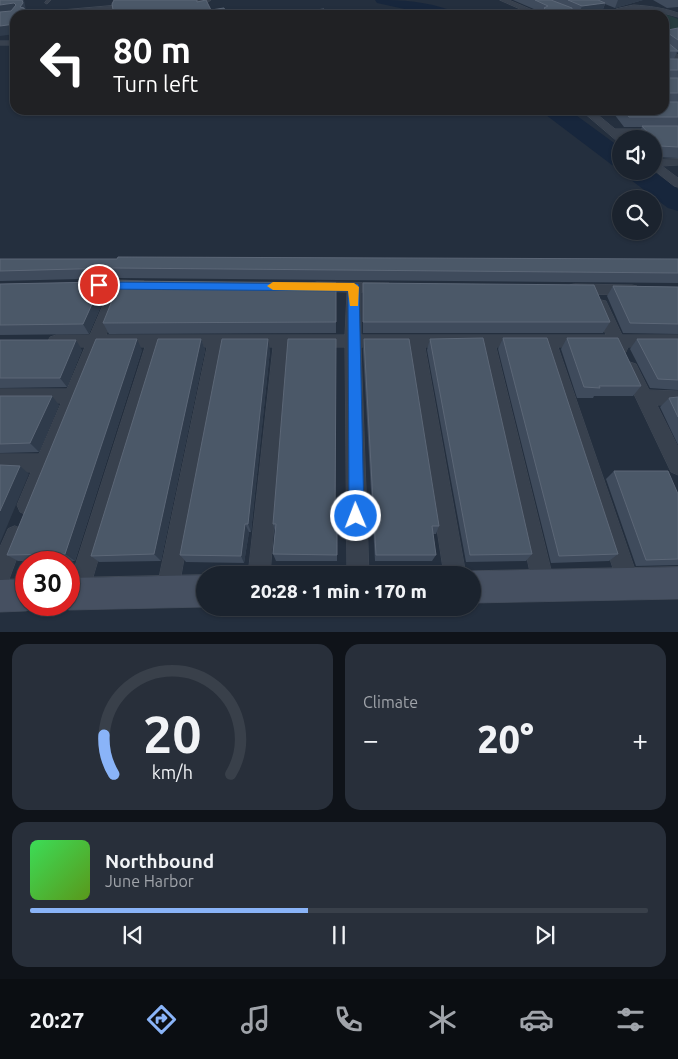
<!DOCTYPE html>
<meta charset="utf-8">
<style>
body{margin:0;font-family:Ubuntu,sans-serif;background:#282f3a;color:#f1f3f6;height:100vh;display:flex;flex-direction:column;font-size:19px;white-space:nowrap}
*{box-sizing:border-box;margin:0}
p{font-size:16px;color:#a0a4aa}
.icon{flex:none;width:28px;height:28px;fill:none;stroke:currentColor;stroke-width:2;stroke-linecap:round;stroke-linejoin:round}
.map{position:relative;height:632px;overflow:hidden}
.sheet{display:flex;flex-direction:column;gap:12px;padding:12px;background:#0f1319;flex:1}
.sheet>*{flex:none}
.banner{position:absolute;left:10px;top:10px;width:659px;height:105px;border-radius:15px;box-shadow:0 1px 4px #0004,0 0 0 1px #39404a;background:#202124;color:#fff;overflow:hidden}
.controls{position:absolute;left:612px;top:130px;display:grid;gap:10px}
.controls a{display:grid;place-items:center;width:50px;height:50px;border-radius:50%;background:#1b232e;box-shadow:0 1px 4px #0004,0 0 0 1px #39404a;font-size:25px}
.speed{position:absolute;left:15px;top:551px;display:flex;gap:10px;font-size:25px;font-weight:700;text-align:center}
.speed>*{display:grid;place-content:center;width:65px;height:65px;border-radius:50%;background:#1b232e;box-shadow:0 1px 4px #0004,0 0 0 1px #39404a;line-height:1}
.speed .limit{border:8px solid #d22;background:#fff;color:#111}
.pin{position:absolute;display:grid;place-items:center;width:42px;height:42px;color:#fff;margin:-21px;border:2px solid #fff;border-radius:50%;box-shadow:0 1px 5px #0007}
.me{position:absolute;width:55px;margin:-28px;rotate:359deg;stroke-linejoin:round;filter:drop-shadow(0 0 4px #0008)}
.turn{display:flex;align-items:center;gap:18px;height:105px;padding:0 20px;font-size:22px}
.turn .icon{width:65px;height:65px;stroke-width:2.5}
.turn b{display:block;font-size:35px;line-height:42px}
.big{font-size:38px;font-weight:800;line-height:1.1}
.sheet .card{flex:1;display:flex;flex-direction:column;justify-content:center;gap:8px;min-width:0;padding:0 18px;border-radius:15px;background:#282f3a}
.sheet .dial{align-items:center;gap:0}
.dial svg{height:130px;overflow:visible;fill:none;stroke:#39404a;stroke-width:7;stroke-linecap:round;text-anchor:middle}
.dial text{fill:#f1f3f6;stroke:none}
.song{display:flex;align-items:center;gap:15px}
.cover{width:60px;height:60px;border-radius:8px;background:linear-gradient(135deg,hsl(130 70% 55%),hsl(90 70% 35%))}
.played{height:5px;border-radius:2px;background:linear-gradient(90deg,#8ab4f8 45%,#39404a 45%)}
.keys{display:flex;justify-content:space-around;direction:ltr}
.heat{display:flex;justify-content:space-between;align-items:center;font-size:28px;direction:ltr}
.sheet .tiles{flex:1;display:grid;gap:12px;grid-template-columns:1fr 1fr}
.card:last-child{grid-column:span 2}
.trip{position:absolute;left:196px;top:566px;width:285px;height:50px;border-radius:25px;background:#1b232e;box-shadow:0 1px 4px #0004,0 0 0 1px #39404a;font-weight:800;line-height:50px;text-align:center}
.dock{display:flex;height:80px;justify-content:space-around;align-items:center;background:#0b0e12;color:#a0a4aa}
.dock .icon{width:35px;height:35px}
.dock .active{color:#8ab4f8}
.dock b{font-size:22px;color:#f1f3f6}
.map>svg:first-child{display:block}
.green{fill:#263c3f}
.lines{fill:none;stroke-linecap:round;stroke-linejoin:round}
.river{fill:#17263c;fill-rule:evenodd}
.lane-casing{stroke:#414a57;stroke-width:1}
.street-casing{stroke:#414a57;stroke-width:1}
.secondary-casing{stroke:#414a57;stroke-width:1}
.lane{fill:#38414e;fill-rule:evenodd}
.street{fill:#38414e;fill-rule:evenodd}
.secondary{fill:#465061;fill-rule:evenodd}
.wall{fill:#3f4b5c}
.shaded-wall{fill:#2f3b4b}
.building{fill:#4b5868;stroke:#5c6777}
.route{fill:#1a73e8;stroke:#114b97}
.slow{fill:#f59e0b}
</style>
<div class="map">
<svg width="678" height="632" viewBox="0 0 678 632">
<rect width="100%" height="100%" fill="#242f3e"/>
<!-- green -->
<path class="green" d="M640,11L665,14L678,19V29L664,31V15H624Z"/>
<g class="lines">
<!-- river -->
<path class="river" d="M375,0C404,0 425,1 453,11L455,15H432L377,3Z
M543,110H569L621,148V168L612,165L546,115Z
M623,171H653L678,189V211L668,208L627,177Z"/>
<defs>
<path id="lane" d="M47,0H51L47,4L45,3Z"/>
<path id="street" d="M187,0H211L208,2L177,5L174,3Z
M500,0H509L544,15H534Z
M132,4L135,6L134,7L54,15H25L29,13Z
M634,5C649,6 664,8 678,13V17C662,13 646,7 629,10C621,11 617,15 609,15L616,9Z
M0,41H15V45H0Z
M664,44L678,55V62L664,50Z
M581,110H592L615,129H678V135H623L625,139H621L620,141L616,140Z
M678,159V165L662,166L678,178V187L674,186L654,170V160Z
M119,280L144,281L146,285L144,289L124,290L106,335H345L347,292L312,291L310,287L312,283L317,282L389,283L391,287L389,291L361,292V335H606L594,305L596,301L601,300L606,301L622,335H678V347H628L626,352L620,354L614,352L612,347H558L640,584L637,592L629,595L621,592L618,584L542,347H496L555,586L552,594L544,597L536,594L533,586L481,347H425L466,575H444L409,347H361L369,575H347L345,347H288L270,575H248L273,347H223L178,592L175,600L167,603L159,600L156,592L207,347H161L88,594L85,602L77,605L69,602V585L145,347H101L34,512L27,515L20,512L17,505L31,472H0V454H39L61,403H0V389H67L85,347H56L50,345L48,341L50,337L56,335H90L109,291L80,290L78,286L80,282Z
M575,284L632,285L637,286L639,290L637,294L632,295L575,294L570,293L568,289L570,285Z
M630,362L636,364L649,390L678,391V405H657L678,447V475L671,472L622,369L624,364Z
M15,526L22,529L25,536L8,582L0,585V547L8,529Z"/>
<path id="secondary" d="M678,567V599L472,603V575H463L472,571Z
M205,575V607L69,610L58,605H69V578Z
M26,579V605L37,606L26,611L0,612V580Z"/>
</defs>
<!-- lane casing -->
<use href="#lane" class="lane-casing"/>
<!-- street casing -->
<use href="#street" class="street-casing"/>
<!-- secondary casing -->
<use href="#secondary" class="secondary-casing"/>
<!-- lane -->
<use href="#lane" class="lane"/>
<!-- street -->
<use href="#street" class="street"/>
<!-- secondary -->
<use href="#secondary" class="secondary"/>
</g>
<!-- wall -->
<path class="wall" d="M513,0H643L615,8L605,4L602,12L579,14L572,12L571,15H542L543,13Z
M653,0H678V7L667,8Z
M664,27L668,30L678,28V53L677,52L674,59H678V158L654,157V139H639L637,137L642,127H624L611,110H664Z
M0,259H678V283L119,278L0,281Z
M102,282L107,292L89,334L0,335V284Z
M336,283V333L109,334L103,323Z
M363,283L610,322L603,333H363Z
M613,286L678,287V334L623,333L607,296Z
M503,338L618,554L609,561L551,563L498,349Z
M567,338L641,386L633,396H594L593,398H577L561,349Z
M201,339L205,350L161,561L99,562L91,556Z
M364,339L439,526L436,534H433L436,555L432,561H375L363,350Z
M430,339L532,554L526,561L466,562L427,350Z
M637,339H678V390L650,388L630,349Z
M0,340L82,350L67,387L0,388Z
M142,350L75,561H18L7,555Z
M270,350L251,532H249L244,563L186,562L180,555Z
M0,396L59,405L39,452L0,453Z
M678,397V445L660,407L669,398Z
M614,471L678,494V565L636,566L606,479Z
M273,524L337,531V561H276L273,554L275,532Z"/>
<!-- shaded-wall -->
<path class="shaded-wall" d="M22,0H24L27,15H26L20,7Z
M618,0H643L615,8Z
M14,3L18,12L0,14V5Z
M605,3L602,12L579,14L582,6Z
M572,12L571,15H560Z
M15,24V34L0,36V26Z
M102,282L107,292L89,334L83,324Z
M137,339L142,350L75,561L65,554Z
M201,339L205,350L161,561L154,554Z
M268,339L270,350L251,532L248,524Z
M76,340L82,350L67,387L60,378Z
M52,396L59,405L39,452L30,443Z
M20,466L29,474L0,543V511Z
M245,524L249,532L244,563L241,556Z"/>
<!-- building -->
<path class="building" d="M0,0H22L23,3L20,7L24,8L26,15H15V24L0,26V12L11,11L16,5L14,3L0,5Z
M114,0H197V2L206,0L211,10L224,8L227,15H114L112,4Z
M535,0H551L572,8V12L560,15H550L544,8L548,6Z
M568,0H598L605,3L582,6Z
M324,9L328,15H273Z
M664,27H666L668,30L678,28V40L668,33L667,42L678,51H667V59H678V70H667L668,78H678V93H669L667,98L664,100L666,102H678V117H629L624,110H664Z
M642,126H678V147L660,146Z
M118,257L678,259V273L114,268L0,271V259H117Z
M120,281L336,283V322L103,323Z
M102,282L83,324L0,325V284Z
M363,283L594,285L610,322H363Z
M613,286L678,287V324L630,323Z
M483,338L532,554L470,555L430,339Z
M503,338H547L618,554L559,556Z
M567,338H618L641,386H599L600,388L584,387Z
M96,339H137L65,554L7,555Z
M158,339H201L154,554L91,556Z
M222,339H268L248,524H245L241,556L180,555Z
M288,339H336L335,531H337V555L273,554L276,524H273Z
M364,339H409L439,526H432L436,555H376Z
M637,339H678V380L658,379Z
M0,340H76L60,378H0Z
M0,396H52L30,443L0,444Z
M678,397V417L669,398Z
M0,465L20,466L0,511Z
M614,471H668L678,494V559L646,560Z"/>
<!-- route -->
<path class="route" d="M99,282L358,284L359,287L364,516L362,522L356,524L351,522L349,516L348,291L99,289L94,285Z"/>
<!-- slow -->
<path class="slow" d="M273,282L354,283L359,287L358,306H350L348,291L273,290L267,286Z"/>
</svg>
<div class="controls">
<a><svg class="icon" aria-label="sound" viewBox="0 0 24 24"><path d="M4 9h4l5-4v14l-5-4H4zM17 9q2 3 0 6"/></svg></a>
<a><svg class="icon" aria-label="search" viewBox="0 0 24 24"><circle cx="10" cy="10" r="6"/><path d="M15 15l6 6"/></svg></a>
</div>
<div class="speed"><div class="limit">30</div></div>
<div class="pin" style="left:99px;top:285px;background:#d93025"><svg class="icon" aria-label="arrive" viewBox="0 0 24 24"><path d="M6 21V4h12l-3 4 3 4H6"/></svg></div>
<svg class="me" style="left:356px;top:516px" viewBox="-20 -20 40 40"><circle r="17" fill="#1a73e8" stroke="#fff" stroke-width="3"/><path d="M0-11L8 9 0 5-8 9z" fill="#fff"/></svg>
<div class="trip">20:28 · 1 min · 170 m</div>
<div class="banner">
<div class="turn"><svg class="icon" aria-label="left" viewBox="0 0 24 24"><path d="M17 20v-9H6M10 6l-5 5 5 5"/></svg><div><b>80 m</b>Turn left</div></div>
</div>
</div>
<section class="sheet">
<div class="tiles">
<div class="card dial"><svg viewBox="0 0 100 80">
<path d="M14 69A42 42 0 1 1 86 69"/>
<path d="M14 69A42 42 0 0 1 8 45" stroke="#8ab4f8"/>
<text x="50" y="56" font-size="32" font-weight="700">20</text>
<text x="50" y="72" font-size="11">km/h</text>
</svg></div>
<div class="card"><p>Climate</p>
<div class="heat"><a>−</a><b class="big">20°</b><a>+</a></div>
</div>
<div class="card">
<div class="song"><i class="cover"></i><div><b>Northbound</b><p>June Harbor</p></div></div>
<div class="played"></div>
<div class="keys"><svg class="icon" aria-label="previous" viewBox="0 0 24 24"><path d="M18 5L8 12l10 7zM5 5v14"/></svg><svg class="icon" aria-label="pause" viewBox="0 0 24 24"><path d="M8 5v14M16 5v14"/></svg><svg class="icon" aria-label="next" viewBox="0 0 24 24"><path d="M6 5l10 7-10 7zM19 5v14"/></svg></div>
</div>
</div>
</section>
<nav class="dock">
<b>20:27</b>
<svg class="icon active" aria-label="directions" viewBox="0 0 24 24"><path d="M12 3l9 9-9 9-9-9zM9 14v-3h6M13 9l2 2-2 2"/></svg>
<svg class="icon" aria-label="music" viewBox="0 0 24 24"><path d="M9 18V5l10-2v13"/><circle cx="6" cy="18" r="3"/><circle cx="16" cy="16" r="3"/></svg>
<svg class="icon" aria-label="phone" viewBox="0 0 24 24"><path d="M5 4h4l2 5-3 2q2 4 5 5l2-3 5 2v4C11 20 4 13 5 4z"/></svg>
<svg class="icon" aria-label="climate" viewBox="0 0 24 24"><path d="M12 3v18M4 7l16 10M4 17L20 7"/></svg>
<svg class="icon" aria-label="car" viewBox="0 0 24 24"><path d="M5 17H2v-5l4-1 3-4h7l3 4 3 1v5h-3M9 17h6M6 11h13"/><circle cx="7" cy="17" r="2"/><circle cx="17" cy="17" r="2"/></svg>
<svg class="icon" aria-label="filters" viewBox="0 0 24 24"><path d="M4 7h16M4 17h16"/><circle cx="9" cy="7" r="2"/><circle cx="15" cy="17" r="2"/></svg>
</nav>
